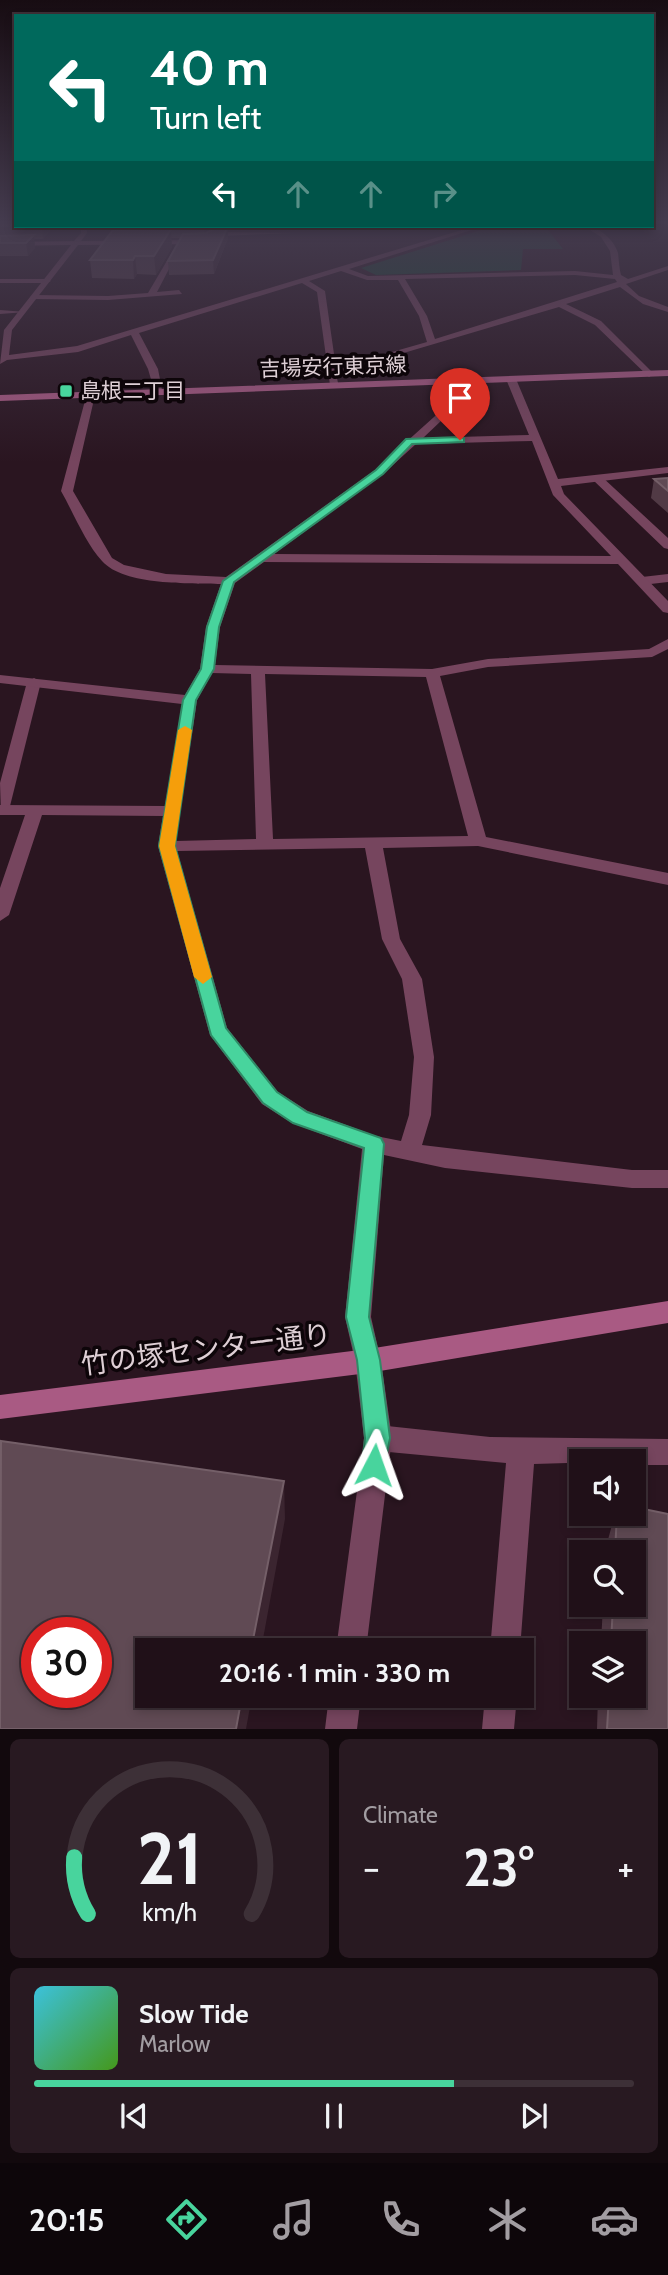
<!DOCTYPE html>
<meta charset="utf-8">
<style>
body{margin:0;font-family:Cabin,"Noto Sans JP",sans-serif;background:#281921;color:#f1f3f6;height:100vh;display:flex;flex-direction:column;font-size:26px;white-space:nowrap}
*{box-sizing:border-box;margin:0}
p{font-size:23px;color:#a29da2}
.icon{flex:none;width:38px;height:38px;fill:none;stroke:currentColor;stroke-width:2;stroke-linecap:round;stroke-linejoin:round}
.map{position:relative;height:1729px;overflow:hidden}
.panel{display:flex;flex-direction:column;gap:10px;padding:10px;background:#12090d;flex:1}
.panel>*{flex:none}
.banner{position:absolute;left:14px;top:14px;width:640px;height:214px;border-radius:0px;box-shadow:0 4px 10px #0003,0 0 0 2px #3d3037;background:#00695c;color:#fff;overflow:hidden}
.tools{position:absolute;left:569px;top:1449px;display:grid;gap:14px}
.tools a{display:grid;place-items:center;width:77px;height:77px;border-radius:0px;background:#201018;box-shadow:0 4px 10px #0003,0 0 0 2px #3d3037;font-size:35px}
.speed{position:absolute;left:21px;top:1617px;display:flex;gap:14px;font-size:35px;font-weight:700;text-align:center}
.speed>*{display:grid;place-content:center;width:91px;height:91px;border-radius:50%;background:#201018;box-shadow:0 4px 10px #0003,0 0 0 2px #3d3037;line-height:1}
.speed .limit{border:10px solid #d22;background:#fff;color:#111}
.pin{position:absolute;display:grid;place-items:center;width:60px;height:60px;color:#fff;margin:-72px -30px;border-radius:50% 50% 50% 0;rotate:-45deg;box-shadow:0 0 7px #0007}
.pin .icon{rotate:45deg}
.me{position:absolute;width:77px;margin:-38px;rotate:4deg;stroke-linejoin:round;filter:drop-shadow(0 0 5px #0008)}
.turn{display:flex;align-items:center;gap:24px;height:147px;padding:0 21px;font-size:32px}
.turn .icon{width:91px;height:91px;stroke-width:2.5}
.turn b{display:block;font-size:49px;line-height:60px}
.lanes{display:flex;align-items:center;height:66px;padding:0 21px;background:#0003;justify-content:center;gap:35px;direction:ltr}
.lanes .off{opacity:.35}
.big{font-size:52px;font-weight:700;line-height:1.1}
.panel .tile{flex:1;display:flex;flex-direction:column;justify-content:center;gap:10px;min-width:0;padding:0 24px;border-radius:10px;background:#281921}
.panel .dial{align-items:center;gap:0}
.dial svg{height:182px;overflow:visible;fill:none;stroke:#3d3037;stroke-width:7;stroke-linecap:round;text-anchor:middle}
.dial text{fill:#f1f3f6;stroke:none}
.song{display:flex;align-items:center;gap:21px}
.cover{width:84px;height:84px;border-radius:10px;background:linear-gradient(135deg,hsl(190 70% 55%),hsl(100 70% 35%))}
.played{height:7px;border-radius:4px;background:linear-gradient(90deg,#48d49d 70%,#3d3037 70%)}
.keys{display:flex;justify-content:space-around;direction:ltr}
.heat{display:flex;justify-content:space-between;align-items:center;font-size:38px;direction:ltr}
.panel .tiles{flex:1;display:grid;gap:10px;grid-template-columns:1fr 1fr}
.tile:last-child{grid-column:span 2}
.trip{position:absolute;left:135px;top:1638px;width:399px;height:70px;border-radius:0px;background:#201018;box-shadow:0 4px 10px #0003,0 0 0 2px #3d3037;font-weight:700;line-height:70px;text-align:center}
.dock{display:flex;height:112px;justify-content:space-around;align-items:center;background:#0d060a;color:#a29da2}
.dock .icon{width:49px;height:49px}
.dock .active{color:#48d49d}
.dock b{font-size:32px;color:#f1f3f6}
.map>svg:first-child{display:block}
.green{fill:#114933}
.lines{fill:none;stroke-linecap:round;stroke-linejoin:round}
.lane{fill:#76455e;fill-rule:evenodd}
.street{fill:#76455e;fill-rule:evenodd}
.secondary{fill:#a95a83;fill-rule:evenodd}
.wall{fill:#513a45}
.shaded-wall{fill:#3b2530}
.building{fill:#604a54;stroke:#745f68;stroke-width:2;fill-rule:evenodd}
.route{fill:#48d49d;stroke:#2f8a66;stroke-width:2}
.slow{fill:#f59e0b}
.poi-dot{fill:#48d49d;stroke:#0d0509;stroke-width:2.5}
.labels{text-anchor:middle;stroke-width:7;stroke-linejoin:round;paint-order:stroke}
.far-street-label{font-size:21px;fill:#decfd5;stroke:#0d0509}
.far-poi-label{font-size:21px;fill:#decfd5;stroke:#0d0509;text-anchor:start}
.near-street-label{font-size:28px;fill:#decfd5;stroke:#0d0509}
</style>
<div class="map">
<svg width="668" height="1729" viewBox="0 0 668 1729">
<rect width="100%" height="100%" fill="#2a1520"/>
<!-- green -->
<path class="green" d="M494,226H545L563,249H523L521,270L376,275L361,268Z"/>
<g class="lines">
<!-- lane -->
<path class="lane" d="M178,242L182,244L157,292L179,290L182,294L108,300L34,299L30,297L34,295L108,296L148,293Z
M0,279H47L51,281L47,283H0Z
M0,310L26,312L0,314Z
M593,476H601L668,538V549L664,548L593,480Z
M668,574V582L642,585L636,581L642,577Z
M34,678L41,682L9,810L1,815L0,783L27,682Z
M378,1425L490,1437L668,1439V1465H634V1461L534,1464L520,1650H490L506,1463L378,1451L368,1447L364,1438L368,1429Z
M485,1696H517L514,1729H482Z"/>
<!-- street -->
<path class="street" d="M81,226H87V233L81,241L205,240L212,238L215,228L228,226L220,232L295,233L219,236L217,240L206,244L78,245L12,330L9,355L77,346L475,226H484L349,269L368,276L575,271L613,275L610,251L601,237L584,226C597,225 614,239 618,253C619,260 619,268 621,275L628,279L668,266V270L626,284L639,296L668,307V312L643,304L620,287L566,304L601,321L654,374L649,377L595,325L559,307L336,373L338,383L330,385L317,292L302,283L139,333L158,369L163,395L155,393L148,369L131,335L78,352L7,360L0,364L4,330L71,245L0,246V242L74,241L81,233ZM341,271L367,280H398L419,316L427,342L336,368L325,291L309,281ZM575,275L615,279L617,282L435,339L427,316L405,279Z
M511,376L516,379L558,479L668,467V473L561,486L564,494L668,601V613L663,612L618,564L264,562L235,583L220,627L215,665L432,669L488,659L649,649L668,639V649L652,657L488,667L440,676L486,837L668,873V885L478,846L383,848L400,939L422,979L434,1057L431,1115L422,1145L632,1170H668V1188H632L445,1168L384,1155L371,1317L381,1361L392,1438L366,1650H336L364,1438L355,1361L345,1317L362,1149L292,1123L262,1104L210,1035L158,846L163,816L42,815L9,915L0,921V888L25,815H0V805L165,806L182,704L0,683V675L185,695L200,669L206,627L221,584C191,583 124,586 102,561C86,544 73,512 61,491L87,393L95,395L73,491L112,558L124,565L166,574L226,577L375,470L454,399L461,379L469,381L461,402L423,438L529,435L506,379ZM532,441L553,495L611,556L274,554L383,474L416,444ZM212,673L251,674L256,839L176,841L197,700ZM265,674L426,677L468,836L273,839ZM365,848L382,939L402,979L414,1057L409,1115L401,1141L376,1136L308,1111L278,1092L227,1028L177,851Z
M329,1696H361L357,1729H325Z"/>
<!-- secondary -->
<path class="secondary" d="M662,221H668V225Z
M668,370V376L0,401V395Z
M668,1301V1323L368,1373L0,1419V1395L368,1349Z"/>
</g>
<!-- wall -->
<path class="wall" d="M0,221L16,226H54L43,239H34L35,248L28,256H0Z
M120,226H214L213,230L228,226V238L214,274L169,275L168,261L181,238H171L172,247L156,275L137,274L134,279L92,278L90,260L121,230Z
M668,478V513L651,498L654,479Z
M634,1507L668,1514V1729H597L598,1696H634V1643H601L603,1605H634V1552H606V1547L615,1514H617L616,1549L617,1514H634Z"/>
<!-- shaded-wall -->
<path class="shaded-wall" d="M42,226H54L43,239Z
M204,226H214L210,236L205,237Z
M228,226V238L214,274L213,260Z
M171,229L172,247L156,275L154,256Z
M34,235L35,248L28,256L26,243Z
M135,256L137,274L134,279L133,260Z
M284,1481L285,1519L261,1650H251Z
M242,1696H252L246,1729H236Z"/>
<!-- building -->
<path class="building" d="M0,221H16V225L0,226Z
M220,226H228L213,260L168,261L183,234L206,233Z
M171,229L154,256H135L133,260H90L113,230Z
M34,235L26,243H0V236Z
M668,478V491L654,479Z
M1,1441L284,1481L251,1650H147V1696H242L236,1729H0ZM37,1633H96V1692H37Z
M634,1507L668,1514V1729H607L609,1696H634V1643H611L613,1605H634V1552H615L617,1514H634Z"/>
<!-- sky -->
<linearGradient id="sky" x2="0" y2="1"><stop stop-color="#170c12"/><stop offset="0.48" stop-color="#443b4e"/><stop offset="1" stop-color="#443b4e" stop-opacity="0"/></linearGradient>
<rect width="668" height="463" fill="url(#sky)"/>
<!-- route -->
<path class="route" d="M460,437L464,438V442L412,444L383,474L234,582L219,627L214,669L196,700L175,846L226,1028L277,1092L307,1112L381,1138L384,1144L369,1317L380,1360L390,1438L383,1473L374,1477L365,1473L362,1465L365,1438L357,1360L346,1317L364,1148L293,1123L263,1103L211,1035L159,846L183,700L201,669L207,627L223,581L376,470L406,439Z"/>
<!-- slow -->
<path class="slow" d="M185,726L192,730L175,846L212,977L203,984L194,977L159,846L178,730Z"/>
<!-- markers -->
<rect class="poi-dot" x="59" y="384" width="14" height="14" rx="3.5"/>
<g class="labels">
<!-- far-street labels -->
<g class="far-street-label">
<text transform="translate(333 367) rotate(-2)" y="7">吉場安行東京線</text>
</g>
<!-- far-poi labels -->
<g class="far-poi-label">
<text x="80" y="398">島根二丁目</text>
</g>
<!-- near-street labels -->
<g class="near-street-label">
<text transform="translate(206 1349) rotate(-7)" y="10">竹の塚センター通り</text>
</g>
</g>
</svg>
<div class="tools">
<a><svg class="icon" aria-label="sound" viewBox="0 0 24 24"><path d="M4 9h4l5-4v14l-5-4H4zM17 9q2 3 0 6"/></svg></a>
<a><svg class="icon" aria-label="search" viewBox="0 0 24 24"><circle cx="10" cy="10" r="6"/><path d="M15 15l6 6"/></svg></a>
<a><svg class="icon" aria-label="layers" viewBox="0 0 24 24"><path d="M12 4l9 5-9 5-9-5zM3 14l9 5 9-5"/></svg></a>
</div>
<div class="speed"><div class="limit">30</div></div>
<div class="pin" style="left:460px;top:440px;background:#d93025"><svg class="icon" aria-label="arrive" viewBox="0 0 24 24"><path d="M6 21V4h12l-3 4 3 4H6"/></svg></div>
<svg class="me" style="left:374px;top:1465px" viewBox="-20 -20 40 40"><path d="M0-17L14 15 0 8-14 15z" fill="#48d49d" stroke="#fff" stroke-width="4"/></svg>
<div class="trip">20:16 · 1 min · 330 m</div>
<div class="banner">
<div class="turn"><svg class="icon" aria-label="left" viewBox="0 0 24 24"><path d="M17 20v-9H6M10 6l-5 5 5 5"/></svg><div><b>40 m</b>Turn left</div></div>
<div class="lanes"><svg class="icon" aria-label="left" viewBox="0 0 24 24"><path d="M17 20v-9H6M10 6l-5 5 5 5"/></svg><svg class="icon off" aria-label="ahead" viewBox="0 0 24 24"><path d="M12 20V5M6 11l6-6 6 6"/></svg><svg class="icon off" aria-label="ahead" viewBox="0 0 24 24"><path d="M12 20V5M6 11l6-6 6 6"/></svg><svg class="icon off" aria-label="right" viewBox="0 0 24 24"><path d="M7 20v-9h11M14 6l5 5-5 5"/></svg></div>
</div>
</div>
<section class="panel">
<div class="tiles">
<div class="tile dial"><svg viewBox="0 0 100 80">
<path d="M14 69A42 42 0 1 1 86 69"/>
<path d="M14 69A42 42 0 0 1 8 44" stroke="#48d49d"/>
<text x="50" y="56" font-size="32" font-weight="700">21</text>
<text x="50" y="72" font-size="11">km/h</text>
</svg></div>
<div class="tile"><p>Climate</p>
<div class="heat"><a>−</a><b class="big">23°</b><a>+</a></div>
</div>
<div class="tile">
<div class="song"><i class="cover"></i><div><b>Slow Tide</b><p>Marlow</p></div></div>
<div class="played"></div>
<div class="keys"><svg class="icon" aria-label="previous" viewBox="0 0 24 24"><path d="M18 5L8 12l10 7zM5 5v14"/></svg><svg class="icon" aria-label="pause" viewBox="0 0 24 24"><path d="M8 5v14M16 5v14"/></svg><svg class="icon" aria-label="next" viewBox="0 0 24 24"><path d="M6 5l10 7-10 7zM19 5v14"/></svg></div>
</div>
</div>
</section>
<nav class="dock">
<b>20:15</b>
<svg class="icon active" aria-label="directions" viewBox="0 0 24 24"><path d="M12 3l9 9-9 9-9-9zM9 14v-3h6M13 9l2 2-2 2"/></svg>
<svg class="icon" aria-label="music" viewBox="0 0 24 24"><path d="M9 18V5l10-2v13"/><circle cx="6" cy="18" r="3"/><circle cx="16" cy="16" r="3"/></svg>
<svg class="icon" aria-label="phone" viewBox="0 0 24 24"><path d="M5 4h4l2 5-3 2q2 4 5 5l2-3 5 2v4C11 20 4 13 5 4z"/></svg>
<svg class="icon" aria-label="climate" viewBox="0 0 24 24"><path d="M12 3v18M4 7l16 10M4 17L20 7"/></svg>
<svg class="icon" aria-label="car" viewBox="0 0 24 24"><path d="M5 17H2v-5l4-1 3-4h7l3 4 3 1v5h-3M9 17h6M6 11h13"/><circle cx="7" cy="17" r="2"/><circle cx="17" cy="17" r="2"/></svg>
</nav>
